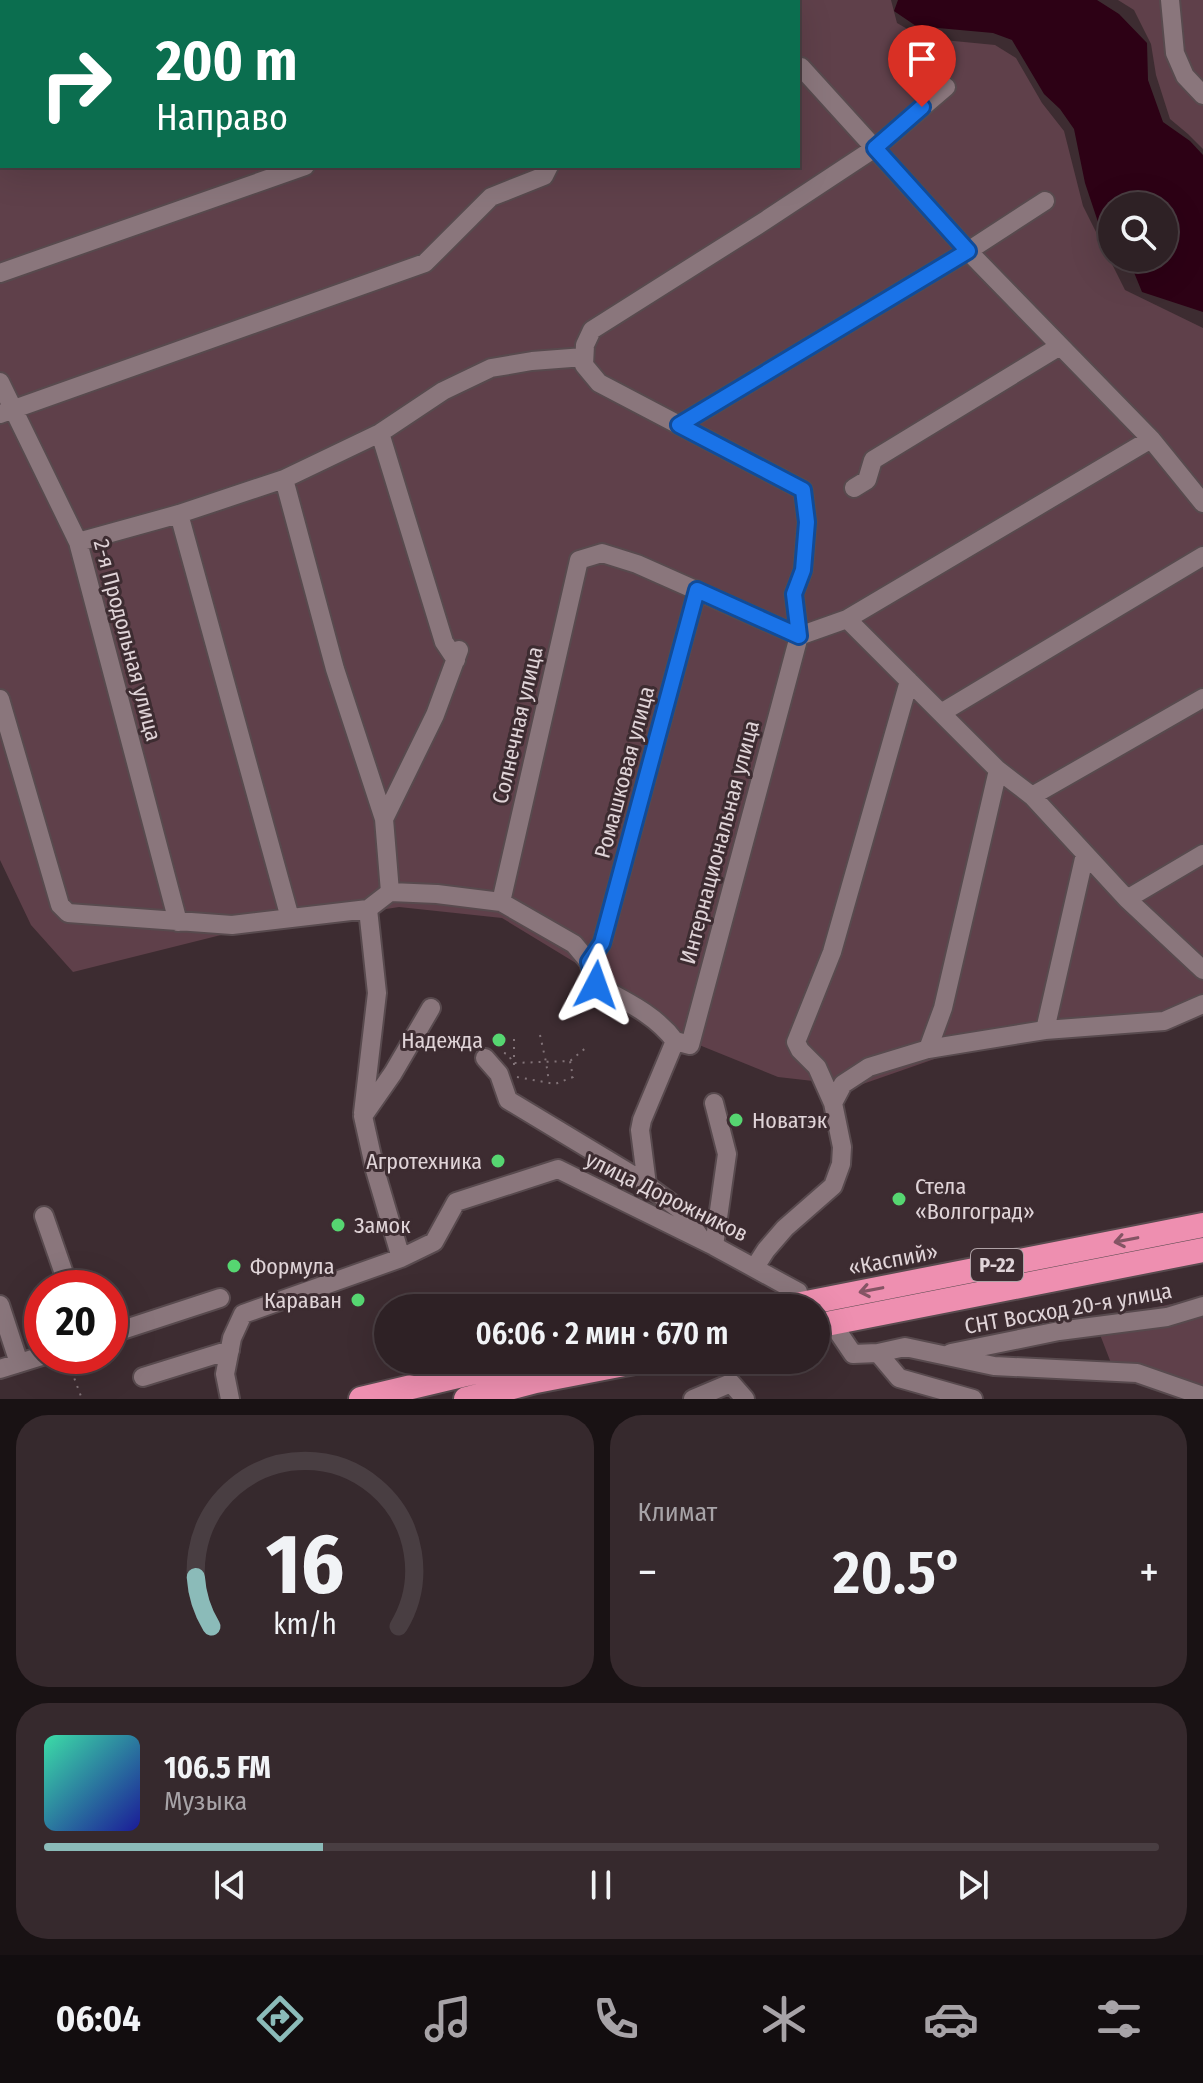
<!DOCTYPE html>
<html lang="ru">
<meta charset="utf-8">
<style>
body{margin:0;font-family:"Fira Sans Condensed",sans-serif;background:#36292d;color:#f1f3f6;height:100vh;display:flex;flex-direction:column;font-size:30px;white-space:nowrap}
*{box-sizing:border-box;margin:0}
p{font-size:26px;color:#a7a3a7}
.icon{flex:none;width:44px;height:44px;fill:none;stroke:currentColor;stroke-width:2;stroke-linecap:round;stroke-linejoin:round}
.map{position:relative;height:1399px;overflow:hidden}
.panel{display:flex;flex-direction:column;gap:16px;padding:16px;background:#191214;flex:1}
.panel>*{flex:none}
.hud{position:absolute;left:0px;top:0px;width:800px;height:168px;box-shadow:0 8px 32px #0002,0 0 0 2px #493e42;background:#0b6e4f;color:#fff;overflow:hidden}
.fabs{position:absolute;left:1098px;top:192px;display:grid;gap:16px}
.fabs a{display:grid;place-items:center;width:80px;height:80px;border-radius:50%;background:#2e2125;box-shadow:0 8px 32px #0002,0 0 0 2px #493e42;font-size:40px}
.speed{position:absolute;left:24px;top:1270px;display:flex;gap:16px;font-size:40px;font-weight:700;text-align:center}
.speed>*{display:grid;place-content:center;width:104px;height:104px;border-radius:50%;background:#2e2125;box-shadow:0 8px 32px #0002,0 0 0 2px #493e42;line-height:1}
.speed .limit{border:12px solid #d22;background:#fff;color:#111}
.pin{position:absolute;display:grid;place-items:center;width:68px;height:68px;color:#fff;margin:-82px -34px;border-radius:50% 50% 50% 0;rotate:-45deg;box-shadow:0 0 8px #0007}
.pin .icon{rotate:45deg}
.me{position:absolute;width:88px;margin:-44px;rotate:4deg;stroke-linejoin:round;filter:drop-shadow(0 0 6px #0008)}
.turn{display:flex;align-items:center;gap:28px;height:168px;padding:0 24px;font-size:36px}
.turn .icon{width:104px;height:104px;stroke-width:2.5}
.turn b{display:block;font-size:56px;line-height:68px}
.big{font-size:60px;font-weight:600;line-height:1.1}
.panel .card{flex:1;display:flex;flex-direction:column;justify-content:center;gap:12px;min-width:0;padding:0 28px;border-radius:32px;background:#36292d}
.panel .dial{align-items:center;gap:0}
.dial svg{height:208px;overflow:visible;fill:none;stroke:#493e42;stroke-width:7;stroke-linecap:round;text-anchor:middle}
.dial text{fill:#f1f3f6;stroke:none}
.song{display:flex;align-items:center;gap:24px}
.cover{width:96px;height:96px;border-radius:12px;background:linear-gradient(135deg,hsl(160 70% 55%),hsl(240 70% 35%))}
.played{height:8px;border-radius:4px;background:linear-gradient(90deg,#8bbbb9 25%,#493e42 25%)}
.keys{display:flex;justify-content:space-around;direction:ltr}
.heat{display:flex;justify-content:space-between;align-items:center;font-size:44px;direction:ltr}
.panel .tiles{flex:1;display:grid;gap:16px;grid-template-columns:1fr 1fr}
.card:last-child{grid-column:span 2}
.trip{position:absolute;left:374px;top:1294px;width:456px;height:80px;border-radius:40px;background:#2e2125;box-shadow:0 8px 32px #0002,0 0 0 2px #493e42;font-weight:600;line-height:80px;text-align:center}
.dock{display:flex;height:128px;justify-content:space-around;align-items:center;background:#120d0f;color:#a7a3a7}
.dock .icon{width:56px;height:56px}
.dock .on{color:#8bbbb9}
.dock b{font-size:36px;color:#f1f3f6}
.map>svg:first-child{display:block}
.green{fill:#5f404a;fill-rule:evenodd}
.water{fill:#2d0115}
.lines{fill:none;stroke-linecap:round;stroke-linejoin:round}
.minor-casing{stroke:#584a4e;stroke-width:22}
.highway-casing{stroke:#584a4e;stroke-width:28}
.path{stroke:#827378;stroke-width:2;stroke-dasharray:2 6;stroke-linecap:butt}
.minor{stroke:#8a767c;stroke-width:18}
.highway{stroke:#ee8fb0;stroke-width:24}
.oneway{stroke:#845464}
.route-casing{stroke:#114b97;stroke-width:20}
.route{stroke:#1a73e8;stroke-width:14}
.poi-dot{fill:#56d671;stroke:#3d2c31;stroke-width:3}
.labels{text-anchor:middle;stroke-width:6;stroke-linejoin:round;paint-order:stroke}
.shield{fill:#3d2c31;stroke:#afa2a6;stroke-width:2}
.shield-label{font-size:20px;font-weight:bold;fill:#e0d4d8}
.street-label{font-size:22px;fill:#e0d4d8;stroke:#3d2c31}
.poi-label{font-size:22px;fill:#e0d4d8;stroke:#3d2c31;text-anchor:start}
</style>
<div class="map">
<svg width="1203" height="1399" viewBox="0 0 1203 1399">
<rect width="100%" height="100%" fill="#3d2c31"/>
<!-- green -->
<path class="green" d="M0,0H891L897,23L923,38L995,45L1016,58L1042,103L1064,131L1083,206L1125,290L1203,328V1013L1165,1027L966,1048L857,1086L778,1077L667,1032L594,974L502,918L399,907L221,935L73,972L31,925L0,860ZM2,2H798V166H2Z
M1118,0H1203V149L1188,134L1170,119L1156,75L1151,44L1134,10Z
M1203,1298V1399H1185L1116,1376L1094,1319Z"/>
<!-- water -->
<path class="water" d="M898,0H1097L1119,14L1147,43L1148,80L1163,122L1190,141L1203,155V312L1142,292L1133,270L1122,258H1164V206H1112V247L1103,237L1085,183L1074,129L1060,109L1044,94L1012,40L993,33L916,26L894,11Z"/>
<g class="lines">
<defs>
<path id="minor" d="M490,0L492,2
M1170,0L1175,53L1185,76L1203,95
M365,2L370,0
M801,67L968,251L1151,439L1203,503
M0,130H2
M0,273L305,166
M0,382L78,542L178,922
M0,414L425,263L491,197L544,176L549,166
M679,425L968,251L1045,201
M380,433L444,642L456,660
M284,479L335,669L384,819
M854,488L867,480L873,460L1060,346
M179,514L290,918
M78,542L179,514L284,479L380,433L443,391L491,368L532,361L584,357
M847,619L1151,439
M0,699L60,905L68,913L232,925L368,909L390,892L437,894L501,902L574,944L589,962L596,985C625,1001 655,1014 675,1041
M941,713L1203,556
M1032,796L1203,698
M390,892L384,819L435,715L459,650
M1127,899L1203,854
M501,902L579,560L602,553L637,564L799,636L847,619L998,770L1032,796L1127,899L1203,970
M589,962L602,943L697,590
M1045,1030L1085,854
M675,1041L690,1045L799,636L794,594L803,570L807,522L803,490L599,383L584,365L585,345L592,330L766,220L875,148L946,87
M928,1049L943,1008L998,770
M485,1058L499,1074L508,1100L634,1176L682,1211L702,1240
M833,1103L817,1067L800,1050L796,1042L832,952L909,681
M363,1113L377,993L368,909
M647,1185L640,1130L642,1120L675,1041
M44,1216L69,1288
M714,1246L727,1154L714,1103
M401,1258L375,1170L363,1116L393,1073L431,1008
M755,1267L766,1250L785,1228L833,1186L841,1164L842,1147L833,1103L843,1084L869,1067L928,1049L1045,1030L1164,1021L1203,1004
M0,1305L19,1363
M832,1323L853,1354L878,1353L899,1378L973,1399
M110,1334L220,1298
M878,1353L905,1347L994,1366L1137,1373L1203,1396
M951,1353L1059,1331L1167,1317L1203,1306
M0,1369L42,1356
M143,1377L230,1350
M230,1399L225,1374L232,1338L243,1314L401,1258L434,1242L456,1202L558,1169L714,1246L798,1292L799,1304
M693,1399L731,1383L745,1399"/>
<path id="highway" d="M781,1308L1203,1225
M816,1326L1203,1250
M361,1399L525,1360
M466,1399L536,1381L645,1360"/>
</defs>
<!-- minor casing -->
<use href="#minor" class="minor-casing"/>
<!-- highway casing -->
<use href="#highway" class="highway-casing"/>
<!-- path -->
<path class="path" d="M540,1035L546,1062L549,1082
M514,1039V1068
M504,1053L508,1054L513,1063L570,1061L588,1046
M517,1077L555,1084L573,1077L570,1061
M66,1356L82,1399"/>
<!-- minor -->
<use href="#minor" class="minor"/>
<!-- highway -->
<use href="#highway" class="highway"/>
</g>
<!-- one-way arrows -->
<defs><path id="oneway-shaft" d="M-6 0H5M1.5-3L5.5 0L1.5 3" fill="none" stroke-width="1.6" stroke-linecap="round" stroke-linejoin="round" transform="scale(2)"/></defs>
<g class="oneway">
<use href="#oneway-shaft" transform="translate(1126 1240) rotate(169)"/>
<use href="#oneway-shaft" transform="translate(871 1290) rotate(169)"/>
</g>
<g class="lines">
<defs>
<path id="route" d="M596,985L589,962L602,943L697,590L799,636L794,594L803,570L807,522L803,490L679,425L968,251L875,148L922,107"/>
</defs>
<!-- route casing -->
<use href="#route" class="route-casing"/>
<!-- route -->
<use href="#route" class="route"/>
</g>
<!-- markers -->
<g class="poi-dot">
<circle cx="499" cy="1040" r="8"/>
<circle cx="736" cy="1120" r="8"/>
<circle cx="498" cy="1161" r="8"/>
<circle cx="899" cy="1199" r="8"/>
<circle cx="338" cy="1225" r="8"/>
<circle cx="234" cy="1266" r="8"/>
<circle cx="358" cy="1300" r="8"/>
</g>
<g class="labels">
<!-- shield labels -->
<rect class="shield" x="971" y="1249" width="52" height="32" rx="6"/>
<g class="shield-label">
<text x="997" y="1272">Р-22</text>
</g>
<!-- street labels -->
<g class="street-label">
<text transform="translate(128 640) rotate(75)" y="8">2-я Продольная улица</text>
<text transform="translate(517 725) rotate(-77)" y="8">Солнечная улица</text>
<text transform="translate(624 772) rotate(-75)" y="8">Ромашковая улица</text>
<text transform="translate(719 842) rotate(-75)" y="8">Интернациональная улица</text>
<text transform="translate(667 1196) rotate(26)" y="8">улица Дорожников</text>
<text transform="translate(893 1259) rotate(-11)" y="8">«Каспий»</text>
<text transform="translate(1068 1308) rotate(-10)" y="8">СНТ Восход 20-я улица</text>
</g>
<!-- poi labels -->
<g class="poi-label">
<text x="483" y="1048" text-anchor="end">Надежда</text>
<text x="752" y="1128">Новатэк</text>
<text x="482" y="1169" text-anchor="end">Агротехника</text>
<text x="915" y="1194">Стела<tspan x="915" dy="25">«Волгоград»</tspan></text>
<text x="354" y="1233">Замок</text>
<text x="250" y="1274">Формула</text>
<text x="342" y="1308" text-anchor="end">Караван</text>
</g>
</g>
</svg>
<div class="fabs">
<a><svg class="icon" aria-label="search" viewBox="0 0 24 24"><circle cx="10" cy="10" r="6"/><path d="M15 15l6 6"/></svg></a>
</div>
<div class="speed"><div class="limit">20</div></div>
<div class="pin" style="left:922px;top:107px;background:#d93025"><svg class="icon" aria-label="arrive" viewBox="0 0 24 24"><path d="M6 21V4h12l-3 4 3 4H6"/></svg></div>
<svg class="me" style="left:596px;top:985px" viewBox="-20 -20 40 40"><path d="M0-17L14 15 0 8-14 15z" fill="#1a73e8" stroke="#fff" stroke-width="4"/></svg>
<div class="trip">06:06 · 2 мин · 670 m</div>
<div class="hud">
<div class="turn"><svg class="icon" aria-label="right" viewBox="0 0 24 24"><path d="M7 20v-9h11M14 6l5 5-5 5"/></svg><div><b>200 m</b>Направо</div></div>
</div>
</div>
<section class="panel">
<div class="tiles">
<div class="card dial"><svg viewBox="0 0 100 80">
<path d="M14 69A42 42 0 1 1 86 69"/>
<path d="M14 69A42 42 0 0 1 8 50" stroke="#8bbbb9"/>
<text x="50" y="56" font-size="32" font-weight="700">16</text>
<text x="50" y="72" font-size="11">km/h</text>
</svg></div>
<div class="card"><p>Климат</p>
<div class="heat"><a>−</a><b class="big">20.5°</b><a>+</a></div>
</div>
<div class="card">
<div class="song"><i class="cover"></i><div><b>106.5 FM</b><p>Музыка</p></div></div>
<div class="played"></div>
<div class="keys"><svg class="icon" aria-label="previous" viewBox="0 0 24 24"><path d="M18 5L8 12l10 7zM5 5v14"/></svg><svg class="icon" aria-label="pause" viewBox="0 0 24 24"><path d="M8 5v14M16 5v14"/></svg><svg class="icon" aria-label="next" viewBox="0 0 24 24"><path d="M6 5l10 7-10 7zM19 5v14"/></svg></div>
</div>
</div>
</section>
<nav class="dock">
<b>06:04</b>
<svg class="icon on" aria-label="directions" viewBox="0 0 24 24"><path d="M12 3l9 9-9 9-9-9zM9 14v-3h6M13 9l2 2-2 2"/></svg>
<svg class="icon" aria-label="music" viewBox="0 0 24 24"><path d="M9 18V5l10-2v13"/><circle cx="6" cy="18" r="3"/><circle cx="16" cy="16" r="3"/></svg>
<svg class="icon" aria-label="phone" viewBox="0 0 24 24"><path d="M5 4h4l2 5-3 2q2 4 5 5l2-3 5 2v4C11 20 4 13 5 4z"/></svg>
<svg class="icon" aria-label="climate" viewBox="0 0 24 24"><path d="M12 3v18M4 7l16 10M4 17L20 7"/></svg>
<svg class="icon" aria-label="car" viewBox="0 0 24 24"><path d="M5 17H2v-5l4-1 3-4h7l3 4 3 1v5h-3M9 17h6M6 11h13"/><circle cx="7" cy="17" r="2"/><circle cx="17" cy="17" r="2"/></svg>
<svg class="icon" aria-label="filters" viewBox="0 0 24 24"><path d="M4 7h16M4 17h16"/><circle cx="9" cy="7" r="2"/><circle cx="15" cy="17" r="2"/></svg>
</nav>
